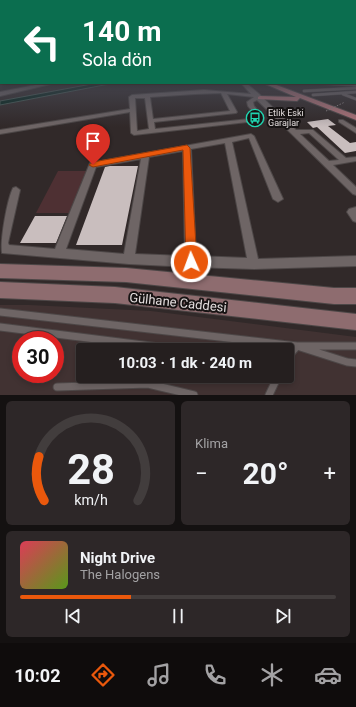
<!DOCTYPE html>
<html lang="tr">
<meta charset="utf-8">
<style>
body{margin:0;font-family:Roboto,sans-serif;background:#2d2728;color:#f1f3f6;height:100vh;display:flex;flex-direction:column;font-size:15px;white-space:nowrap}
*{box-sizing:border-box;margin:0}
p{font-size:13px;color:#a3a2a4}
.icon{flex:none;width:22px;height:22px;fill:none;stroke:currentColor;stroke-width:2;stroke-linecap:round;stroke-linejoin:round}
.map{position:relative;height:395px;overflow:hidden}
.details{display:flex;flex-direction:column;gap:6px;padding:6px;background:#141111;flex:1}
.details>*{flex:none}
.banner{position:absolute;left:0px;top:0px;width:356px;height:84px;box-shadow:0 2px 6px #0003,0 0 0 1px #423d3d;background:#0b6e4f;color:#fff;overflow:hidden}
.speed{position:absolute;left:12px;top:331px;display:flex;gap:8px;font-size:20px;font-weight:700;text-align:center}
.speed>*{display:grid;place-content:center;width:52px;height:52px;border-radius:50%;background:#251f1f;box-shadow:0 2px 6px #0003,0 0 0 1px #423d3d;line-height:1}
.speed .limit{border:6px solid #d22;background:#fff;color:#111}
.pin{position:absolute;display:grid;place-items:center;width:34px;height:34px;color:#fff;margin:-41px -17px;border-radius:50% 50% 50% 0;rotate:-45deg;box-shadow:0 0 4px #0007}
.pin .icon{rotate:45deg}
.me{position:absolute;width:44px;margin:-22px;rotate:358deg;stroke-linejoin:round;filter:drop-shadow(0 0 3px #0008)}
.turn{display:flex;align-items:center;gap:14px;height:84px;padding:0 16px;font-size:18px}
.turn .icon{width:52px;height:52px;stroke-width:2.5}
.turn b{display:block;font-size:28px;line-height:34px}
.big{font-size:30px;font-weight:700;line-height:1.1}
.details .card{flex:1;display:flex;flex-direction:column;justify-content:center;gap:6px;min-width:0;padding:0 14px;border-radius:6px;background:#2d2728}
.details .dial{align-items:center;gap:0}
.dial svg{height:104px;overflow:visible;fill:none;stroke:#423d3d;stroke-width:7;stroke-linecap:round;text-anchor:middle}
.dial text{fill:#f1f3f6;stroke:none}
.song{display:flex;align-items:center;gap:12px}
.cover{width:48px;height:48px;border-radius:6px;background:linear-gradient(135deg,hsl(350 70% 55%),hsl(90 70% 35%))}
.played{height:4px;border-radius:2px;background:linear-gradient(90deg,#ea580c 35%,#423d3d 35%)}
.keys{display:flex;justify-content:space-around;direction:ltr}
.heat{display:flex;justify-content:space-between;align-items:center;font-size:22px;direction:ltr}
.details .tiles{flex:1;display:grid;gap:6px;grid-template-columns:1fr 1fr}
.card:last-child{grid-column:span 2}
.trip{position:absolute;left:76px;top:343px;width:218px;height:40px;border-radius:4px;background:#251f1f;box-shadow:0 2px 6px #0003,0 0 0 1px #423d3d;font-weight:700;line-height:40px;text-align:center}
.dock{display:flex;height:64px;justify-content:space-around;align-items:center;background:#0f0c0c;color:#a3a2a4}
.dock .icon{width:28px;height:28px}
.dock .on{color:#ea580c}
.dock b{font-size:18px;color:#f1f3f6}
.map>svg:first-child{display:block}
.built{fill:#413232;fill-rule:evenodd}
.green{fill:#4e3033}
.water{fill:#00241b;stroke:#445b55}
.building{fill:#c9bebe}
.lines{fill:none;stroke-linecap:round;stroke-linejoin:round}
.service-far1-casing{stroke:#4d4747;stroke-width:3.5}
.service-casing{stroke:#4d4747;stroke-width:9}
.minor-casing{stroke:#4d4747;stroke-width:2}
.secondary-casing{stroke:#4d4747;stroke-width:2}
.primary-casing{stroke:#4d4747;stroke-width:2}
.service-far1{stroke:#6e6565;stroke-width:2.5}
.service{stroke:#6e6565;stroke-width:7}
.minor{fill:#6e6565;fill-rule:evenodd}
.secondary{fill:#8e6c6f;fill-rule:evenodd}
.primary{fill:#ae7379;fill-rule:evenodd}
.path-bridge{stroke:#8b8484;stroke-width:1;stroke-dasharray:1.5 1.5;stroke-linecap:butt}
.route{fill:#ea580c;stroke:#983908}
.labels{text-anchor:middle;stroke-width:4;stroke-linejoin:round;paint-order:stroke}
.far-poi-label{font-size:9px;fill:#e2dcdc;stroke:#171313;text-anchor:start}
.near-street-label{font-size:13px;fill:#e2dcdc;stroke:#171313}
</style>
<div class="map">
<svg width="356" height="395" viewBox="0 0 356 395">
<rect width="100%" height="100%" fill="#312929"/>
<!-- built -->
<path class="built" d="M0,305H29L151,311L356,337V395H0ZM21,340H55V374H21ZM83,350H287V376H83Z"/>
<!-- green -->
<path class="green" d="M58,171H88L71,213H36Z"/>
<!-- water -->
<path class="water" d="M97,83H120L104,85L0,105V101Z"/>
<!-- building -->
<path class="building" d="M328,119L336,125L328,126L350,143L356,142V151L345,153L317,127L313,128L307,122Z
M110,166H138L122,245H76L105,167Z
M35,216H67L56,243H20Z"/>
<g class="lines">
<defs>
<path id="service-far1" d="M316,83L356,85
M304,91L356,88
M343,94L356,99
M313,95L356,92"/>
<path id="service" d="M0,312L297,346L347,362L356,363
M0,327L183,350
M282,350L294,347
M287,358L297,346H356
M57,387L148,384L194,395
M269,395L278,376"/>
<path id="minor" d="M0,72H1V74H0Z
M0,80H1V82H0Z
M46,83H55L0,96V92Z
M241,83H246L259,94L296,130H313L346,158L356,157V161L333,165L356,187V195L353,194L257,100L253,102L254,106L264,118V120L134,135L131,133L130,112L0,134V130L130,109L129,97L132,95L204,90L251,94ZM221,93L230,111L153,119L150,97L195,94ZM227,94L254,97L247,102L248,106L258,118L155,129L154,122L236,113L237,112ZM135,98H145L149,129L137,131ZM309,133L339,160L329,161L300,134Z
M339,120H343L356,128V133L339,122Z
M251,134L254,136L283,199L278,202L273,199L249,138L232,142L258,259L356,256V266L254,269L191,267L129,264L2,253C0,241 7,200 13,188L16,187L20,190L8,243L9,245L55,249L90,163ZM225,143L247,258L196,256L191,149ZM183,151L185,256L135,254L149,157ZM141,159L124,254L66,249L96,167Z
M356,207V222L353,221L347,212L349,209Z"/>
<path id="secondary" d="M0,264L126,268L334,288H356V304H334L126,282L0,278Z
M0,282L115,287L356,314V330L115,303L0,298Z"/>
<path id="primary" d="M263,83H271L356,115V120L300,98L297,101L258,99V97L260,96L296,97Z"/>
</defs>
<!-- service-far1 casing -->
<use href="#service-far1" class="service-far1-casing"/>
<!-- service casing -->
<use href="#service" class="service-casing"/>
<!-- minor casing -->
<use href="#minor" class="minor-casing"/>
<!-- secondary casing -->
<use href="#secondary" class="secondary-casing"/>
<!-- primary casing -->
<use href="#primary" class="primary-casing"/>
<!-- service-far1 -->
<use href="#service-far1" class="service-far1"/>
<!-- service -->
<use href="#service" class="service"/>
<!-- minor -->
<use href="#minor" class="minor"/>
<!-- secondary -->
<use href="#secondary" class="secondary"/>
<!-- primary -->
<use href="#primary" class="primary"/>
<!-- path-bridge -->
<path class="path-bridge" d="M326,111L345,102"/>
</g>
<!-- sky -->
<linearGradient id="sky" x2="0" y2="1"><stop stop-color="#1b1717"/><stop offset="0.56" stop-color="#484954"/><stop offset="1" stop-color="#484954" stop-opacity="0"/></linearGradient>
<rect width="356" height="127" fill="url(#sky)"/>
<!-- route -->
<path class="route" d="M187,145L190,148L197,262L195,266L191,268L187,266L186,262L183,150L93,167L89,165L93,162Z"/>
<!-- icons -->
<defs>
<symbol id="bus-ring" viewBox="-11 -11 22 22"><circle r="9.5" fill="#171313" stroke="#1fd5b0" stroke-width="1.5"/><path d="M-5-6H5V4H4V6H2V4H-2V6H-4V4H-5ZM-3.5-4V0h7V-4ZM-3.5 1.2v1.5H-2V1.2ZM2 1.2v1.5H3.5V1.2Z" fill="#1fd5b0"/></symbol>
</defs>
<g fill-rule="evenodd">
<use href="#bus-ring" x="245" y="108" width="20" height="20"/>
</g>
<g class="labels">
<!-- far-poi labels -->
<g class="far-poi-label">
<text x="268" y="116">Etlik Eski<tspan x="268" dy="10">Garajlar</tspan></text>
</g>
<!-- near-street labels -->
<g class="near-street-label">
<text transform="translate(178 302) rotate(6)" y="5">Gülhane Caddesi</text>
</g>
</g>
</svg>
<div class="speed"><div class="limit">30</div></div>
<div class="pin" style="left:93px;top:165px;background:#d93025"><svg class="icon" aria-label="arrive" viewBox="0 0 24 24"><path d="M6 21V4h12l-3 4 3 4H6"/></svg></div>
<svg class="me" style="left:191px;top:262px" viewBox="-20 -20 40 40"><circle r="17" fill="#ea580c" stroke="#fff" stroke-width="3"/><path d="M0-11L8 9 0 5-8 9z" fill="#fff"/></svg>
<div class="trip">10:03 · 1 dk · 240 m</div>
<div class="banner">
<div class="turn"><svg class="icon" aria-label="left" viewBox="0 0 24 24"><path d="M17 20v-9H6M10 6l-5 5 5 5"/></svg><div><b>140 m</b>Sola dön</div></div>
</div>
</div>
<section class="details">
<div class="tiles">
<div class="card dial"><svg viewBox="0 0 100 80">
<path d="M14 69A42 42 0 1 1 86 69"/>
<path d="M14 69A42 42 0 0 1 10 35" stroke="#ea580c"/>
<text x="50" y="56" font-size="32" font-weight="700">28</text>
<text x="50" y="72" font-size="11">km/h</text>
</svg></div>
<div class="card"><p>Klima</p>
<div class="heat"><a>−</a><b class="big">20°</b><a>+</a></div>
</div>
<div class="card">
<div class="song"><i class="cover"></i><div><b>Night Drive</b><p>The Halogens</p></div></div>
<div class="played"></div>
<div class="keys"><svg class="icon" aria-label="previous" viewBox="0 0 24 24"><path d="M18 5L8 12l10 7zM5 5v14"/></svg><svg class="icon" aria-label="pause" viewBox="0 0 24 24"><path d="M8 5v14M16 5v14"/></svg><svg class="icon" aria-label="next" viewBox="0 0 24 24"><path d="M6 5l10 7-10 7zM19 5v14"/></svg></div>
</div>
</div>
</section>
<nav class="dock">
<b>10:02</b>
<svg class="icon on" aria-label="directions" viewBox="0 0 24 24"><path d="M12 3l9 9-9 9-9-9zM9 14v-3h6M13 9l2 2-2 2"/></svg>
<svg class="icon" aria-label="music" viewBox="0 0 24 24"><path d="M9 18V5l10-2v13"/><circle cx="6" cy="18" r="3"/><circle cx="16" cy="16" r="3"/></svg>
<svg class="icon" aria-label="phone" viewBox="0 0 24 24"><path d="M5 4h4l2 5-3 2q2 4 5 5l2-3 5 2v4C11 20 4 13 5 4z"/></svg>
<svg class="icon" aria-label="climate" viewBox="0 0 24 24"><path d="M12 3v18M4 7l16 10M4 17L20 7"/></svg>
<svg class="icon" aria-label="car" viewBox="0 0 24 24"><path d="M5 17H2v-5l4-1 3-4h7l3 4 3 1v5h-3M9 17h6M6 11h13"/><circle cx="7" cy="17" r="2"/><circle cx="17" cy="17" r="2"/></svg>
</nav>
